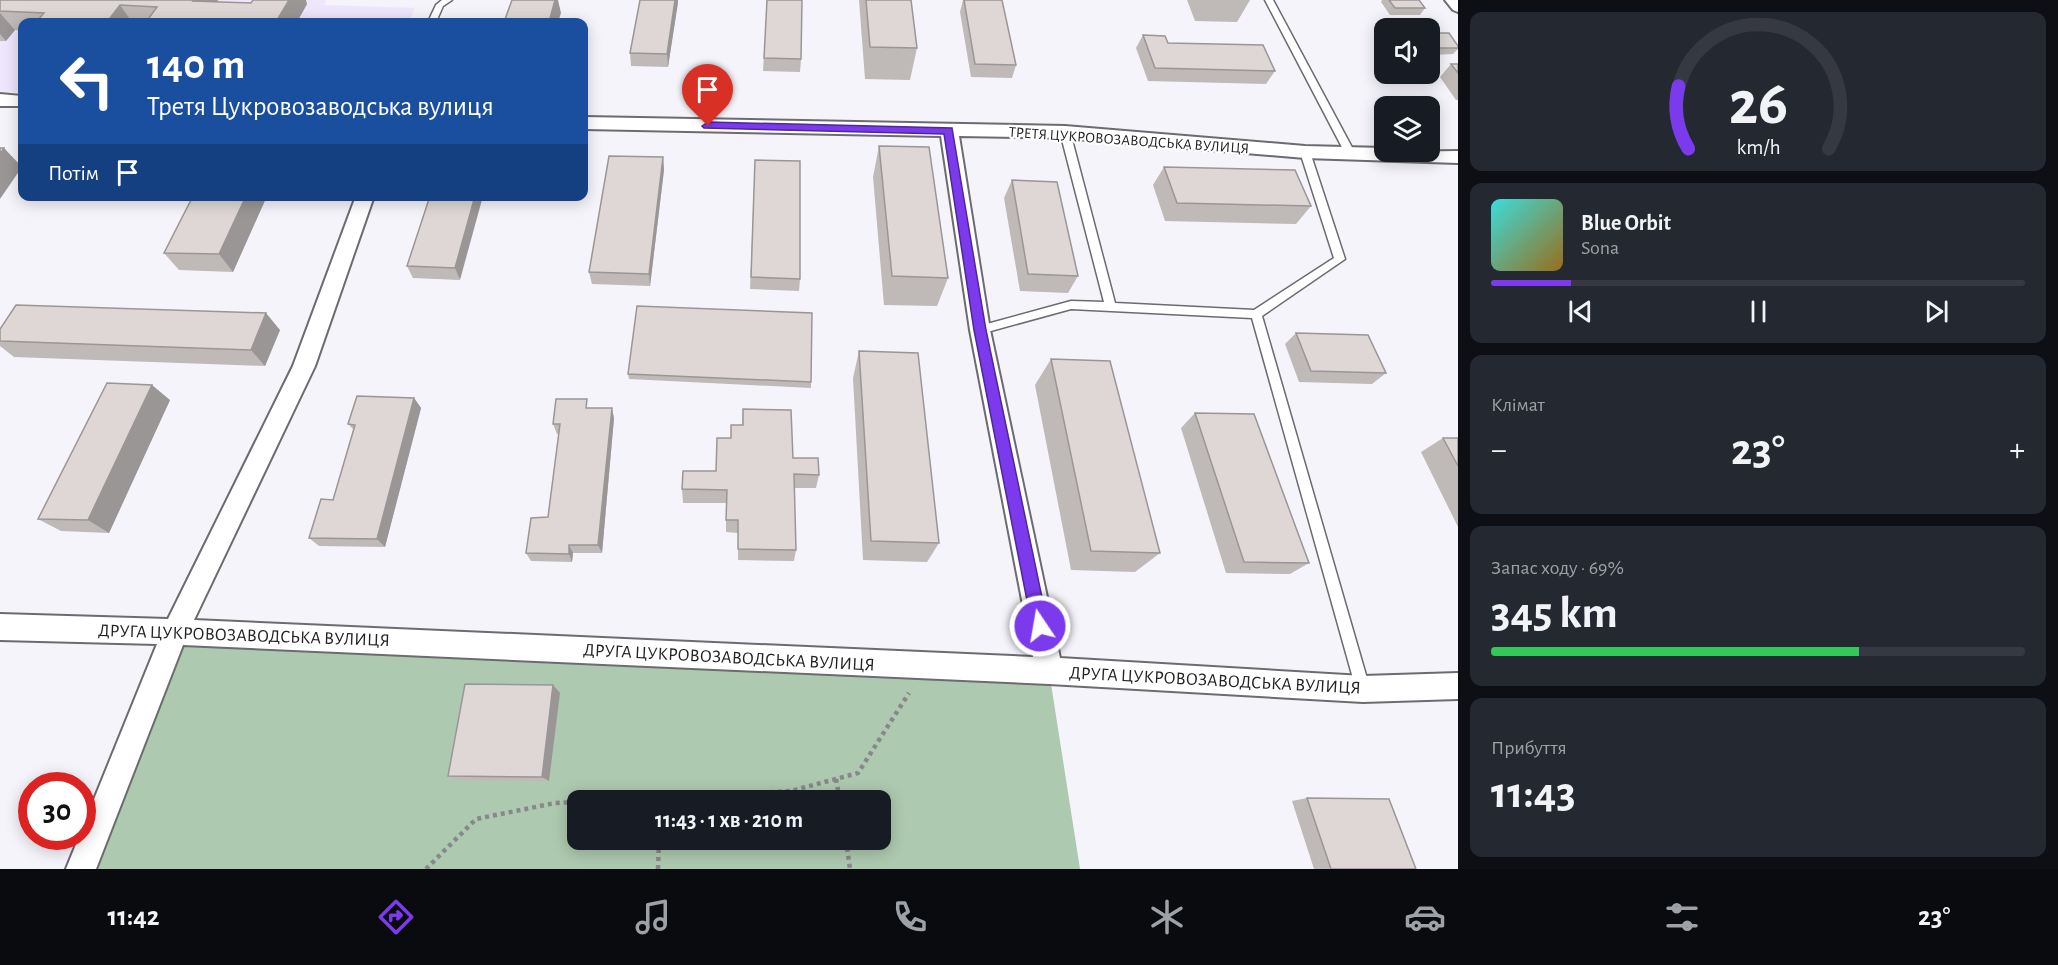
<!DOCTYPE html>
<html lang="uk">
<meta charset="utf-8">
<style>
body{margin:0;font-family:"Alegreya Sans",sans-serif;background:#242831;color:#f1f3f6;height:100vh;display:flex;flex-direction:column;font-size:22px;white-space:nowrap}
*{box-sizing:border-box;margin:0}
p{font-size:20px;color:#9ea1a6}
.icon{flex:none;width:33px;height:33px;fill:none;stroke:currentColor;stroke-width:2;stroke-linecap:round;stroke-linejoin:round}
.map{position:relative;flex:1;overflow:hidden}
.side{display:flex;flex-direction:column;gap:12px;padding:12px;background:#0d0f14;width:600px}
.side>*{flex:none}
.banner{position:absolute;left:18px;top:18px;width:570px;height:183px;border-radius:12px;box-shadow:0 3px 15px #0003;background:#1a4fa0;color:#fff;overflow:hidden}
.fabs{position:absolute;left:1374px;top:18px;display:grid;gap:12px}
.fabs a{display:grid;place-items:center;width:66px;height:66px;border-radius:12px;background:#171b24;box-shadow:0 3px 15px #0003;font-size:30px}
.speed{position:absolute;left:18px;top:772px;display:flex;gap:12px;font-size:30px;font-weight:700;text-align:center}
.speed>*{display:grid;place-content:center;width:78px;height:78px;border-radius:50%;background:#171b24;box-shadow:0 3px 15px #0003;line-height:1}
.speed .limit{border:9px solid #d22;background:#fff;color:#111}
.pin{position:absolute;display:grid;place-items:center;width:51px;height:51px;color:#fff;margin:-62px -26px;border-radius:50% 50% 50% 0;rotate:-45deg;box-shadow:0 0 6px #0007}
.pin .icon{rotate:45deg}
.me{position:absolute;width:66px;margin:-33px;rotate:348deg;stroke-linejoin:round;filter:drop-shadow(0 0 4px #0008)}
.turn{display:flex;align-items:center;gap:21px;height:126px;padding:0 30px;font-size:27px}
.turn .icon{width:78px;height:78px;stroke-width:2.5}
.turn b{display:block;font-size:42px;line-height:51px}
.then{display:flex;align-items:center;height:57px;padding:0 30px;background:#0003;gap:12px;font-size:22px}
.big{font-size:45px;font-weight:700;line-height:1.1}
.side .tile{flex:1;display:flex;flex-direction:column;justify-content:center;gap:9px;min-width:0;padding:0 21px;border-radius:12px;background:#242831}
.side .dial{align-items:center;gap:0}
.dial svg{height:156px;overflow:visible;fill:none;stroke:#363941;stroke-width:7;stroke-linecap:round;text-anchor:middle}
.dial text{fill:#f1f3f6;stroke:none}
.song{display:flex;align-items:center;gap:18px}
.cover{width:72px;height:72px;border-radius:9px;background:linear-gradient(135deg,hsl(180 70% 55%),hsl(40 70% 35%))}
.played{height:6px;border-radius:3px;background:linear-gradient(90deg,#7c3aed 15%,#363941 15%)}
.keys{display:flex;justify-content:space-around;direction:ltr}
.heat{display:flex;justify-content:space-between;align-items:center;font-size:33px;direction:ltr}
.charge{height:9px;border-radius:4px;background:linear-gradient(90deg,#34c759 69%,#363941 0)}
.trip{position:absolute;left:567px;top:790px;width:324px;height:60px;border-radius:12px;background:#171b24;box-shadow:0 3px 15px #0003;font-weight:700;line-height:60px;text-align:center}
.dock{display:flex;height:96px;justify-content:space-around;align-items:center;background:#090b0e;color:#9ea1a6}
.dock .icon{width:42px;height:42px}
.dock .selected{color:#7c3aed}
.dock b{font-size:27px;color:#f1f3f6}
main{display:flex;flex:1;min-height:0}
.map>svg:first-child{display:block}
.education{fill:#ede6fc}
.green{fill:#adc9af;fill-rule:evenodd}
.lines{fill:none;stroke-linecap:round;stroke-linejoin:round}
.service-casing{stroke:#6c6b70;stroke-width:3}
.minor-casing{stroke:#6c6b70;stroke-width:4}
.path{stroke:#88888c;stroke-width:4.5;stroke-dasharray:4 4;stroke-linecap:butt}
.service{fill:#fff;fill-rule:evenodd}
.minor{fill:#fff;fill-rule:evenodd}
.wall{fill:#bfb9b8}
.shaded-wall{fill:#9b9696}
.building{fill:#ded7d6;stroke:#9b9696;stroke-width:1.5}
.route{fill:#7c3aed;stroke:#51269a;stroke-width:1.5}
.labels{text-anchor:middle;stroke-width:4.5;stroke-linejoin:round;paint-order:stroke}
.far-street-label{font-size:15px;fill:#222224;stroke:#fff}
.street-label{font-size:18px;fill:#222224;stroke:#fff}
</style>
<main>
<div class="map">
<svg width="1458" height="869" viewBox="0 0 1458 869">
<rect width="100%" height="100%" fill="#f4f4fa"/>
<!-- education -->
<path class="education" d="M0,0H326L324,5L415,8L409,22H22V93L0,91Z"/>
<!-- green -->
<path class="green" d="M175,632L1049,671L1080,869H81ZM578,801H880V840H578Z"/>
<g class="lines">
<defs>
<path id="service" d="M442,0H452L443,6L436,22H428L436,5Z
M1265,0H1273L1355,153L1353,155H1347L1345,153Z
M1065,129L1070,132L1115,303L1254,310L1334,258L1300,152L1305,149L1310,152L1345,259L1262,316L1370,689L1368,694L1363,696L1358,694L1356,689L1252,318L1071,309L980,334L976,333L974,330L976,327L1071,301L1104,302L1060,132Z"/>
<path id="minor" d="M1445,0H1458V12L1453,10Z
M0,94L22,96V106H0Z
M584,117L1065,126L1305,146L1384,148V152L1458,151V163L1305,158L1065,138L959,136L990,330L1060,658L1363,676L1458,673V699L1363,702L1049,684L183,645L96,869H66L79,837H82V829L157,644L0,640V614L168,619L293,366L356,196H374L315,366L194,620L1033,657L970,330L941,136L584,129Z"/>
</defs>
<!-- service casing -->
<use href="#service" class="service-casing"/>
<!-- minor casing -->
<use href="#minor" class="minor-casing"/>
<!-- path -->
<path class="path" d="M836,779L840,801
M626,801L791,791L858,773L909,693
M846,840L850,869
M426,869L476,819L555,803L578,802
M658,869L659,840"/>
<!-- service -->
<use href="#service" class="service"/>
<!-- minor -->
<use href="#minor" class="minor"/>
</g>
<!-- wall -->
<path class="wall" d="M0,0H218L217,2L307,4L297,22H22V31L15,30L6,41H0Z
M640,0H678L668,67L631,66L630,53Z
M767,0L801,59L800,72L763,71Z
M859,0H911L917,48L910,80L865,79Z
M963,0H1002L1016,65L1012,78L971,77L960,12Z
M1187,0H1250L1237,22L1195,21Z
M1382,0H1419L1425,8L1420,15H1390L1381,2Z
M1430,33L1458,46V49L1453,54L1431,55L1430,53Z
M1143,35L1168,43L1275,71L1266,84L1148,81L1136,48Z
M1451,64H1458V100H1456L1440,77Z
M879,146L948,278L937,306L884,305L873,177Z
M663,157L664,170L650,286L592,284L589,272Z
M755,160L800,279L799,291L750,289Z
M1164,167L1311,206L1296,224L1165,221L1153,185Z
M1012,180L1078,276L1068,293L1020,291L1004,198Z
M193,196H267L233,272L179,270L164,253Z
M430,196L460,280L413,278L407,266Z
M0,329L280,330L265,366L14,357L0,346Z
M1296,333L1386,373L1372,384L1299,382L1285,344Z
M859,351L939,543L927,562L863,560L853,378Z
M1051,359L1160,553L1135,572L1071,570L1035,385Z
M628,374L811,382V388L629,379Z
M414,398L421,408L385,547L319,546L309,538L333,500L354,430L348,424Z
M170,400L109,533L61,531L38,519Z
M590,408L614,418L602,553H573L572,562L531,561L526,553L548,517L559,434H557L553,424Z
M743,409L793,458L819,475L816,488H794L796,550L794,561L738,560V533L726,532V503H683L682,489L716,471L731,438L742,425Z
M1195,413L1309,563L1290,574L1226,573L1181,428Z
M1443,438H1458V527L1421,452Z
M553,685L560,693L549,781L459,780L448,776Z
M1307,798L1416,869H1314L1292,801Z"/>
<!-- shaded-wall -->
<path class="shaded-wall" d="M194,0H218L205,20L193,1Z
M289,0H306L307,4L297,22H276Z
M555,0H558L561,13L558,22H549Z
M675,0H678V3L668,67L667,54Z
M120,5L132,22H107Z
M0,13L15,30L6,41L0,34Z
M4,148L22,167L0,199V154Z
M663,157L664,170L650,286L649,274Z
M246,196H267L233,272L219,254Z
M475,196H483L460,280L455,268Z
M266,313L280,330L265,366L251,350Z
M152,385L170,400L109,533L88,520Z
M414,398L421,408L385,547L377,539Z
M612,408L614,418L602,553L598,545Z
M569,545L573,553L572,562L569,554Z
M553,685L560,693L549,781L542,777Z"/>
<!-- building -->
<path class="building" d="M0,0H194L193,1L251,3L253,0H289L276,22H146L157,7L120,5L107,22H36L44,13L0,11Z
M512,0H555L549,22H504Z
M640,0H675L667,54L630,53Z
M767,0H802L801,59L764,58Z
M866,0H911L917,48L870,47Z
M964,0H1002L1016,65L975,64Z
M1389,0H1419L1425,8H1395Z
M1430,33H1449L1458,46V48H1437L1430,38Z
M1143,35L1165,36L1168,43L1263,45L1275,71L1155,68Z
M1451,64H1458V73Z
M879,146L929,147L948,278L892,276Z
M0,148H4L0,154Z
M609,156L663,157L649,274L589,272Z
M755,160L800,161V279L751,277Z
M1164,167L1295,170L1311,206L1177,203Z
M1012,180L1057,182L1078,276L1028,274Z
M193,196H246L219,254L164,253Z
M430,196H475L455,268L407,266Z
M16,305L266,313L251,350L0,341V329Z
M637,306L812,313L811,382L628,374Z
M1296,333L1368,335L1386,373L1311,371Z
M859,351L918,353L939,543L871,541Z
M1051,359L1110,361L1160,553L1091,551Z
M107,383L152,385L88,520L38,519Z
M357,396L414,398L377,539L309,538L321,499L333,500L355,425L348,424Z
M556,399H587L586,408H612L598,545H569V554L526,553L531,518L548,517L560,424H553Z
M743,409L791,410L793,458H818L819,475L794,474L796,550L738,549V520H726L727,490L682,489L683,471H716L717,438H731V425H743Z
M1195,413L1254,414L1309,563L1244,562Z
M1443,438H1458V466Z
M465,684L553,685L542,777L448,776Z
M1307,798L1389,799L1416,869H1331Z"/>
<!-- route -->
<path class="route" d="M708,122L952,128L986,330L1048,626L1046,631L1040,633L1035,631L1032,626L974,330L944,134L704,128L702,126Z"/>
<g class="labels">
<!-- far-street labels -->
<g class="far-street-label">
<text transform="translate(1129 140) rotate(4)" y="5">ТРЕТЯ ЦУКРОВОЗАВОДСЬКА ВУЛИЦЯ</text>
</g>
<!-- street labels -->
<g class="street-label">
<text transform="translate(244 635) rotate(2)" y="6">ДРУГА ЦУКРОВОЗАВОДСЬКА ВУЛИЦЯ</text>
<text transform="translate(729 657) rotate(3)" y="6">ДРУГА ЦУКРОВОЗАВОДСЬКА ВУЛИЦЯ</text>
<text transform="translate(1215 680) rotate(3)" y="6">ДРУГА ЦУКРОВОЗАВОДСЬКА ВУЛИЦЯ</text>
</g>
</g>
</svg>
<div class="fabs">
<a><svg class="icon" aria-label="sound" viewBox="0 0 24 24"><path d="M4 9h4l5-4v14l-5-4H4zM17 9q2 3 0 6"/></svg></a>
<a><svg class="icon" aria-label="layers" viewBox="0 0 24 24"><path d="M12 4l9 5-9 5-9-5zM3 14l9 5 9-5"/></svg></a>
</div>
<div class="speed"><div class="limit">30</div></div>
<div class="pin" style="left:708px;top:126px;background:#d93025"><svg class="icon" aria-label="arrive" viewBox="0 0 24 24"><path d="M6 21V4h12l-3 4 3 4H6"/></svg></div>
<svg class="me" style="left:1040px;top:626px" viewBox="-20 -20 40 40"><circle r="17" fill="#7c3aed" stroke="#fff" stroke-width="3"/><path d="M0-11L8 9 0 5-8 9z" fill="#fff"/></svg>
<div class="trip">11:43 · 1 хв · 210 m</div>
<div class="banner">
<div class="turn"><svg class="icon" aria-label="left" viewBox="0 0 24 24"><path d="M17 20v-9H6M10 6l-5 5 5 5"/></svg><div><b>140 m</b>Третя Цукровозаводська вулиця</div></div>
<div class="then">Потім<svg class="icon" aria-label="arrive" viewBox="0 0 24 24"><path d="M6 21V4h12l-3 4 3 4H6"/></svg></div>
</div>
</div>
<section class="side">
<div class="tile dial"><svg viewBox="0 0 100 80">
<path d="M14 69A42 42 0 1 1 86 69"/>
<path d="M14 69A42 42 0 0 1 9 37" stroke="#7c3aed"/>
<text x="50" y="56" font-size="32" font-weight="700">26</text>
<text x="50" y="72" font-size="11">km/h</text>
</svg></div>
<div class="tile">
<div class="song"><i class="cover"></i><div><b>Blue Orbit</b><p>Sona</p></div></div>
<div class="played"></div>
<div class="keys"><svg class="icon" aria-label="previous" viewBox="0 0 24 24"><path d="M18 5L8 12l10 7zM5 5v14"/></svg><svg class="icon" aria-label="pause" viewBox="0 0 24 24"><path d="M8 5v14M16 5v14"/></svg><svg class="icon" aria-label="next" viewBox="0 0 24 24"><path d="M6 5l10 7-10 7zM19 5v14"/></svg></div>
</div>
<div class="tile"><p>Клімат</p>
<div class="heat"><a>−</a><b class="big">23°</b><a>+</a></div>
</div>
<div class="tile"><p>Запас ходу · 69%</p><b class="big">345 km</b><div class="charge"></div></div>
<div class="tile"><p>Прибуття</p><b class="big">11:43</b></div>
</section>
</main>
<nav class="dock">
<b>11:42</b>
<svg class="icon selected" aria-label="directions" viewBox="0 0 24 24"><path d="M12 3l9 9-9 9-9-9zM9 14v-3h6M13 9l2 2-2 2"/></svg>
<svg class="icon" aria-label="music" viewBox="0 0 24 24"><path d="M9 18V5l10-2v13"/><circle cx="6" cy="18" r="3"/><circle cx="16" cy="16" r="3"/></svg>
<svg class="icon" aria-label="phone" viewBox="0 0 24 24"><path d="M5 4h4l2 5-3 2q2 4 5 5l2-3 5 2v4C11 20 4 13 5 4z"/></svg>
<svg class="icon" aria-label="climate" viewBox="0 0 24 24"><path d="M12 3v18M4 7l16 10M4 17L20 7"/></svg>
<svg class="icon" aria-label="car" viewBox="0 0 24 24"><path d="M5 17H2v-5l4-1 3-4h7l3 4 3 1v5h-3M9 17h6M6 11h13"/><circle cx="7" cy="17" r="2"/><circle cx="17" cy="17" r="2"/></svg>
<svg class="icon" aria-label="filters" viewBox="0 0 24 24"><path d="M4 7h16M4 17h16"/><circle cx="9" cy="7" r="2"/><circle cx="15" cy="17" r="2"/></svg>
<b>23°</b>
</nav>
